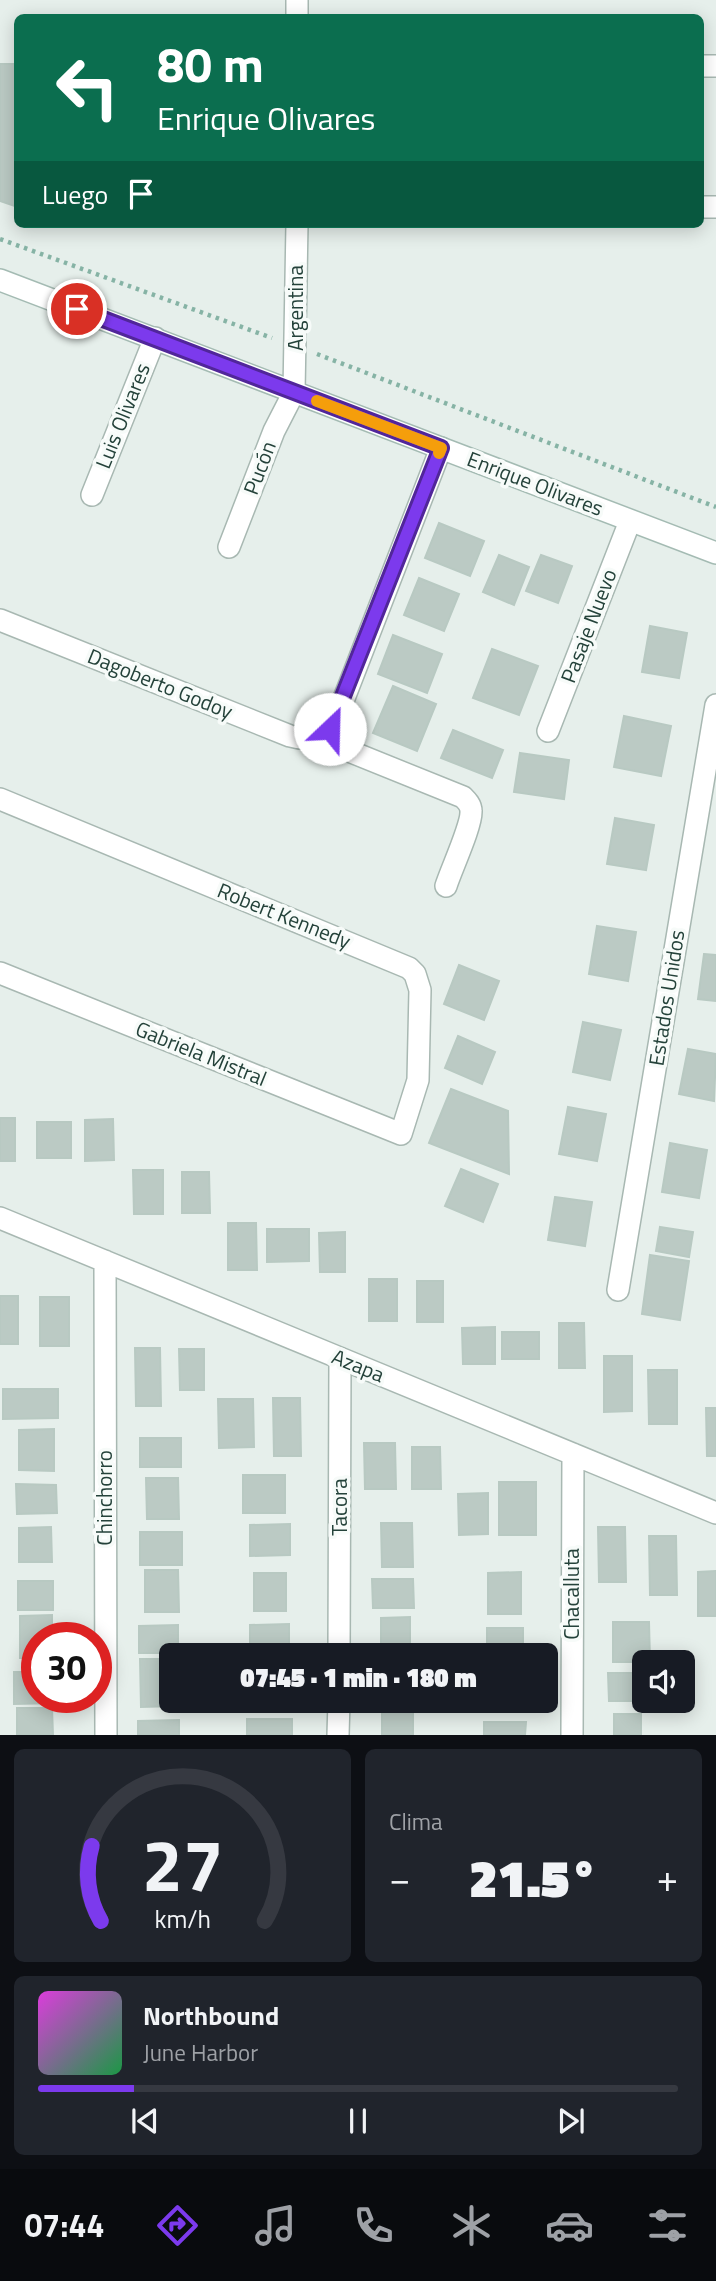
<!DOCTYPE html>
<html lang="es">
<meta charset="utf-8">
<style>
body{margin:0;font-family:"Titillium Web",sans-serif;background:#20242c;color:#f1f3f6;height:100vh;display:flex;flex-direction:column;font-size:26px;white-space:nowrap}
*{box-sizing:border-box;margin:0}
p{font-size:23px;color:#9ea1a6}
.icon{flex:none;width:38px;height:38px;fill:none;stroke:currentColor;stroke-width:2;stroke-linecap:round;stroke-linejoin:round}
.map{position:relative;height:1735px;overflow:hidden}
.panel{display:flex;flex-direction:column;gap:14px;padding:14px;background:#0d0f14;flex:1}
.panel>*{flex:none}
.top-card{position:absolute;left:14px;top:14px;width:690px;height:214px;border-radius:10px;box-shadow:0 4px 18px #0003;background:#0b6e4f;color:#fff;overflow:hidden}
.tools{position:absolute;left:632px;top:1650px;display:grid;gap:14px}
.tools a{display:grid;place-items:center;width:63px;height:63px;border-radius:10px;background:#171b24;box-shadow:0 4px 18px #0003;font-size:35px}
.speed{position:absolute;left:21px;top:1622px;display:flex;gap:14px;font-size:35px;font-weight:700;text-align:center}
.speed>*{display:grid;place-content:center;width:91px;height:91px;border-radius:50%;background:#171b24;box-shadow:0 4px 18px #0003;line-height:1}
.speed .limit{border:10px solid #d22;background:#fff;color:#111}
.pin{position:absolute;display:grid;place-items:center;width:60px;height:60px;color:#fff;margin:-30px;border:4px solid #fff;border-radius:50%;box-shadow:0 2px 7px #0007}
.me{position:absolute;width:77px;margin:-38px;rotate:24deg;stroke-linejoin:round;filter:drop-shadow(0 0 5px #0008)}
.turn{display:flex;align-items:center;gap:24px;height:147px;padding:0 28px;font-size:32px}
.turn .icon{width:91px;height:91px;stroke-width:2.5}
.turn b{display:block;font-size:49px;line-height:60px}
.then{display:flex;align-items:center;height:66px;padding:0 28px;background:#0003;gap:14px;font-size:26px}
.big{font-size:52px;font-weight:800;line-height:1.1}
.panel .widget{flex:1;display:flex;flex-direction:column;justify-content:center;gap:10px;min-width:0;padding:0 24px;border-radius:10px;background:#20242c}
.panel .dial{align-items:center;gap:0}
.dial svg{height:182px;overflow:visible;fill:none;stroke:#363941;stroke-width:7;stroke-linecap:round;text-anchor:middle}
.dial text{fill:#f1f3f6;stroke:none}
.song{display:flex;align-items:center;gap:21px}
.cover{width:84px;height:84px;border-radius:10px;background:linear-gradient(135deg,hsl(300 70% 55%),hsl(140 70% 35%))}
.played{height:7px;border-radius:4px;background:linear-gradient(90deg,#7c3aed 15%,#363941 15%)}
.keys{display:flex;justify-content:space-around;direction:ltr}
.heat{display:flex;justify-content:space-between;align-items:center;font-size:38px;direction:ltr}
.panel .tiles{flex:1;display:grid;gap:14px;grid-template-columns:1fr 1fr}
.widget:last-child{grid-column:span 2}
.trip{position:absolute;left:159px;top:1643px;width:399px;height:70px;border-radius:10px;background:#171b24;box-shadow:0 4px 18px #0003;font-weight:800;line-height:70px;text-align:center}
.dock{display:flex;height:112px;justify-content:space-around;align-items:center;background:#090b0e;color:#9ea1a6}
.dock .icon{width:49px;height:49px}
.dock .selected{color:#7c3aed}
.dock b{font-size:32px;color:#f1f3f6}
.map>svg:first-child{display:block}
.building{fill:#bbcac4;stroke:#b8c9c2;stroke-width:2}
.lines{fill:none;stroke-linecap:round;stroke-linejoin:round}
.street-casing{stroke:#a8b8b2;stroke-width:24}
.secondary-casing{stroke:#a4bbb3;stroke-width:24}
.path{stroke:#86b3a5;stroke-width:4.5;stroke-dasharray:3.5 5;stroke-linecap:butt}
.street{stroke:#fff;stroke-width:21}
.secondary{stroke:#fff;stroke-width:21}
.route-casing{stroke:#51269a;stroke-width:18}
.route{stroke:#7c3aed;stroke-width:12}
.slow{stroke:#f59e0b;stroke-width:12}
.labels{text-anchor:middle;stroke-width:7;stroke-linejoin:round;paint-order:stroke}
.street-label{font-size:21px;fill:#24423a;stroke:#f7fbf9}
</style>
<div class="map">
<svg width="716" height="1735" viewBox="0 0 716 1735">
<rect width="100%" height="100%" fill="#e6efeb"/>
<!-- building -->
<path class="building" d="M0,64H18V207L0,201Z
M439,523L484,541L470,576L425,558Z
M499,555L529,567L514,605L483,592Z
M541,555L572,566L558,603L526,591Z
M419,578L459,594L444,631L404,615Z
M650,626L687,633L679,678L642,672Z
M393,635L442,654L427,693L378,674Z
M492,649L538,666L519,715L473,698Z
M393,686L436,704L417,751L373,733Z
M624,716L671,726L661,776L614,767Z
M453,730L503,750L492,778L441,758Z
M520,753L569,760L564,799L514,792Z
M615,818L654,825L646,870L607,864Z
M597,926L636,932L628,981L589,974Z
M704,954L716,955V1001L698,999Z
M459,965L499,981L484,1020L444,1004Z
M583,1022L621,1030L610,1080L573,1072Z
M458,1036L495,1052L482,1084L445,1068Z
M688,1049L716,1054L714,1101L679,1094Z
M451,1089L508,1111L509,1174L429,1143Z
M568,1107L606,1114L597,1161L559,1154Z
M0,1118H15V1161H0Z
M113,1119L114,1160L85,1161V1120Z
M37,1122H71V1158H37Z
M670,1143L707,1150L699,1198L662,1192Z
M461,1169L498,1184L483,1222L445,1206Z
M133,1170H163V1214H134Z
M182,1172H209L210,1213H182Z
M555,1197L592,1202L585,1246L548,1240Z
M228,1223H256L257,1270H228Z
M660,1227L693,1232L689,1257L656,1251Z
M267,1229H309V1261L267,1262Z
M345,1232V1272H320L319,1233Z
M650,1255L689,1261L680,1320L642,1314Z
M369,1279H397V1321H369Z
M417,1281H443V1322H417Z
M0,1296H18V1344H0Z
M40,1297H69V1346H40Z
M559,1323H584L585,1368H559Z
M495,1327V1364H463L462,1328Z
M502,1332H539V1359H502Z
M135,1348H160L161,1406H136Z
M179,1349H204V1390H180Z
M604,1356H632V1411L604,1412Z
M648,1370H677V1424H649Z
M3,1389H58V1418L3,1419Z
M273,1398H300L301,1456H274Z
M218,1399H253L254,1447L219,1448Z
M706,1408H716V1456H707Z
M54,1429V1471L19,1470V1430Z
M140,1438H181V1467H140Z
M364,1443H395L396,1489H365Z
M412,1447H440L441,1489H412Z
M243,1475H285V1513H243Z
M146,1478H178L179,1519H147Z
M499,1482H536V1535H499Z
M16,1484L56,1485L57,1513L17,1514Z
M488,1493V1534L459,1535L458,1494Z
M381,1523H412L413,1567H382Z
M290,1524V1555L250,1556V1525Z
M51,1527L52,1562H19V1528Z
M598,1527H625L626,1582H599Z
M140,1532H182V1565H140Z
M649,1536H676L677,1595H650Z
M145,1570H178L179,1612H145Z
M716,1571V1616H698V1572Z
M521,1572V1614H488V1573Z
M254,1573H286V1611H254Z
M372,1579H413L414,1608H373Z
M18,1581H53V1610H18Z
M52,1615V1638H37V1658H20V1616Z
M410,1617V1656H381V1618Z
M613,1622H649L650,1662H613Z
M289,1624V1656H250V1625Z
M178,1625V1653H139V1626Z
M487,1628H523V1656H487Z
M140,1659H172V1701H176V1706L141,1707Z
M14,1672H37V1698H58V1703L14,1704Z
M608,1673H644V1701H609Z
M255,1701H287V1707H255Z
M17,1708H52L53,1735H17Z
M382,1712H413V1735H382Z
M614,1714H641V1735H614Z
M247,1719H292V1735H247Z
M179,1720V1735H138V1721Z
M484,1722H526L525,1735H484Z"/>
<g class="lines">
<defs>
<path id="street" d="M297,18V0
M700,66H716
M700,207H716
M92,495L155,338
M229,547L274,431L294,392L297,224
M0,620L290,736C311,742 325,737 336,719L441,448
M548,731L630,521
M322,735L344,749L463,797C467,801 471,805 471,811C472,825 451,870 446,886
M0,799L409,968L415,974L420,990L418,1080L401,1134L0,973
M0,1218L716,1513
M105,1261L106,1735
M618,1290L716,705
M339,1656L340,1358
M338,1735L339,1701
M572,1735L573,1454"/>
<path id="secondary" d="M0,280L716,553"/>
</defs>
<!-- street casing -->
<use href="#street" class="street-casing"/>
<!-- secondary casing -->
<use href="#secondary" class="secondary-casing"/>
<!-- path -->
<path class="path" d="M0,239L272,338
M317,354L716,507"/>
<!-- street -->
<use href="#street" class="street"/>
<!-- secondary -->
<use href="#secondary" class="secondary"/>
</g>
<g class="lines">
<defs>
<path id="route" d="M77,309L441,448L330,729"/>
</defs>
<!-- route casing -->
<use href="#route" class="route-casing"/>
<!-- route -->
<use href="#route" class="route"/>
<!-- slow -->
<path class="slow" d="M317,401L441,448L439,453"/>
</g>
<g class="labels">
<!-- street labels -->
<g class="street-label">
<text transform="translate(296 308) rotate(-90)" y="7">Argentina</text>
<text transform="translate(123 416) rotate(-68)" y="7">Luis Olivares</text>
<text transform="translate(260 468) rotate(-69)" y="7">Pucón</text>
<text transform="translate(535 484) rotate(21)" y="7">Enrique Olivares</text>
<text transform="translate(589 626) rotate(-69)" y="7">Pasaje Nuevo</text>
<text transform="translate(160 684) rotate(22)" y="7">Dagoberto Godoy</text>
<text transform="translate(284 916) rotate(22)" y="7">Robert Kennedy</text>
<text transform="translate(667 998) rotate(-81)" y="7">Estados Unidos</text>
<text transform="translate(201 1054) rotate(22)" y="7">Gabriela Mistral</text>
<text transform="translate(358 1366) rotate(22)" y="7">Azapa</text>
<text transform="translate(105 1498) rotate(-90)" y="7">Chinchorro</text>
<text transform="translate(340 1507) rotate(-90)" y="7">Tacora</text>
<text transform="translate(572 1594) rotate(-90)" y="7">Chacalluta</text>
</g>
</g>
</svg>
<div class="tools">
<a><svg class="icon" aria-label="sound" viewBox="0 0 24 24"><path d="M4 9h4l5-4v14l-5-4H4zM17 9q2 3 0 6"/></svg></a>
</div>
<div class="speed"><div class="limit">30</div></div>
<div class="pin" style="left:77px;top:309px;background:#d93025"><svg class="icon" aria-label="arrive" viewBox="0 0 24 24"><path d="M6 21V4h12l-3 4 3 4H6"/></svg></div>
<svg class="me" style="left:330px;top:729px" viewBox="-20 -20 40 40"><circle r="19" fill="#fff"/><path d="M0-13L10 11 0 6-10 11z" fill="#7c3aed"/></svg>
<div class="trip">07:45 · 1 min · 180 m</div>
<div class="top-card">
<div class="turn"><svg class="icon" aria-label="left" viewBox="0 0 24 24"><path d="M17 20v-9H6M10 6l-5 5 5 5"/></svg><div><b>80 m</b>Enrique Olivares</div></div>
<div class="then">Luego<svg class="icon" aria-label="arrive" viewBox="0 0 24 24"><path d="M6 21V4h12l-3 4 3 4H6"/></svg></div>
</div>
</div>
<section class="panel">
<div class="tiles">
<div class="widget dial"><svg viewBox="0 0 100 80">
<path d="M14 69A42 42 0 1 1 86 69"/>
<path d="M14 69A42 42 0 0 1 10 36" stroke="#7c3aed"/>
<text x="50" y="56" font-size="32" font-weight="700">27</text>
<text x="50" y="72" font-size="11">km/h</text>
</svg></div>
<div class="widget"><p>Clima</p>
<div class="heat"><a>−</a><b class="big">21.5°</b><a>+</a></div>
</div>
<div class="widget">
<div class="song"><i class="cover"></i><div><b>Northbound</b><p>June Harbor</p></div></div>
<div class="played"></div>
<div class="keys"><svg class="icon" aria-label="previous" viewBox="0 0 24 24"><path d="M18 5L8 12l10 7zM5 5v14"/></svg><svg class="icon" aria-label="pause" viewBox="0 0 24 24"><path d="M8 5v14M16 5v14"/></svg><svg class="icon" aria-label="next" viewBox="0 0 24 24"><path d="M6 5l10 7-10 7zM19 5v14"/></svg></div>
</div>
</div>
</section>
<nav class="dock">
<b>07:44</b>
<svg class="icon selected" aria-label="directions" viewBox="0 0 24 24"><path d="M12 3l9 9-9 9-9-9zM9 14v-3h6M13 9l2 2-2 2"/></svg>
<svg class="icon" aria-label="music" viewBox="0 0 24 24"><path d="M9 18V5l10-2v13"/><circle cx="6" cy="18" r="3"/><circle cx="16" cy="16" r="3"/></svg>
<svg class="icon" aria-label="phone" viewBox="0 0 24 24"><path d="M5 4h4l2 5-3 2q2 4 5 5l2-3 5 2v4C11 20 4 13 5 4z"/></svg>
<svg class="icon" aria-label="climate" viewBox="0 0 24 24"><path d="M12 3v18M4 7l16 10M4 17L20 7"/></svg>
<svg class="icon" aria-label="car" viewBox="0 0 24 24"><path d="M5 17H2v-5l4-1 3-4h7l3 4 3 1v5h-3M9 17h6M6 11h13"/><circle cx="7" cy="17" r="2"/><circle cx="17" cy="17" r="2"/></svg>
<svg class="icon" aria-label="filters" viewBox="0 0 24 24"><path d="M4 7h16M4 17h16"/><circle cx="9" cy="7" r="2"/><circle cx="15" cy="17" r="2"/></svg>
</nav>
